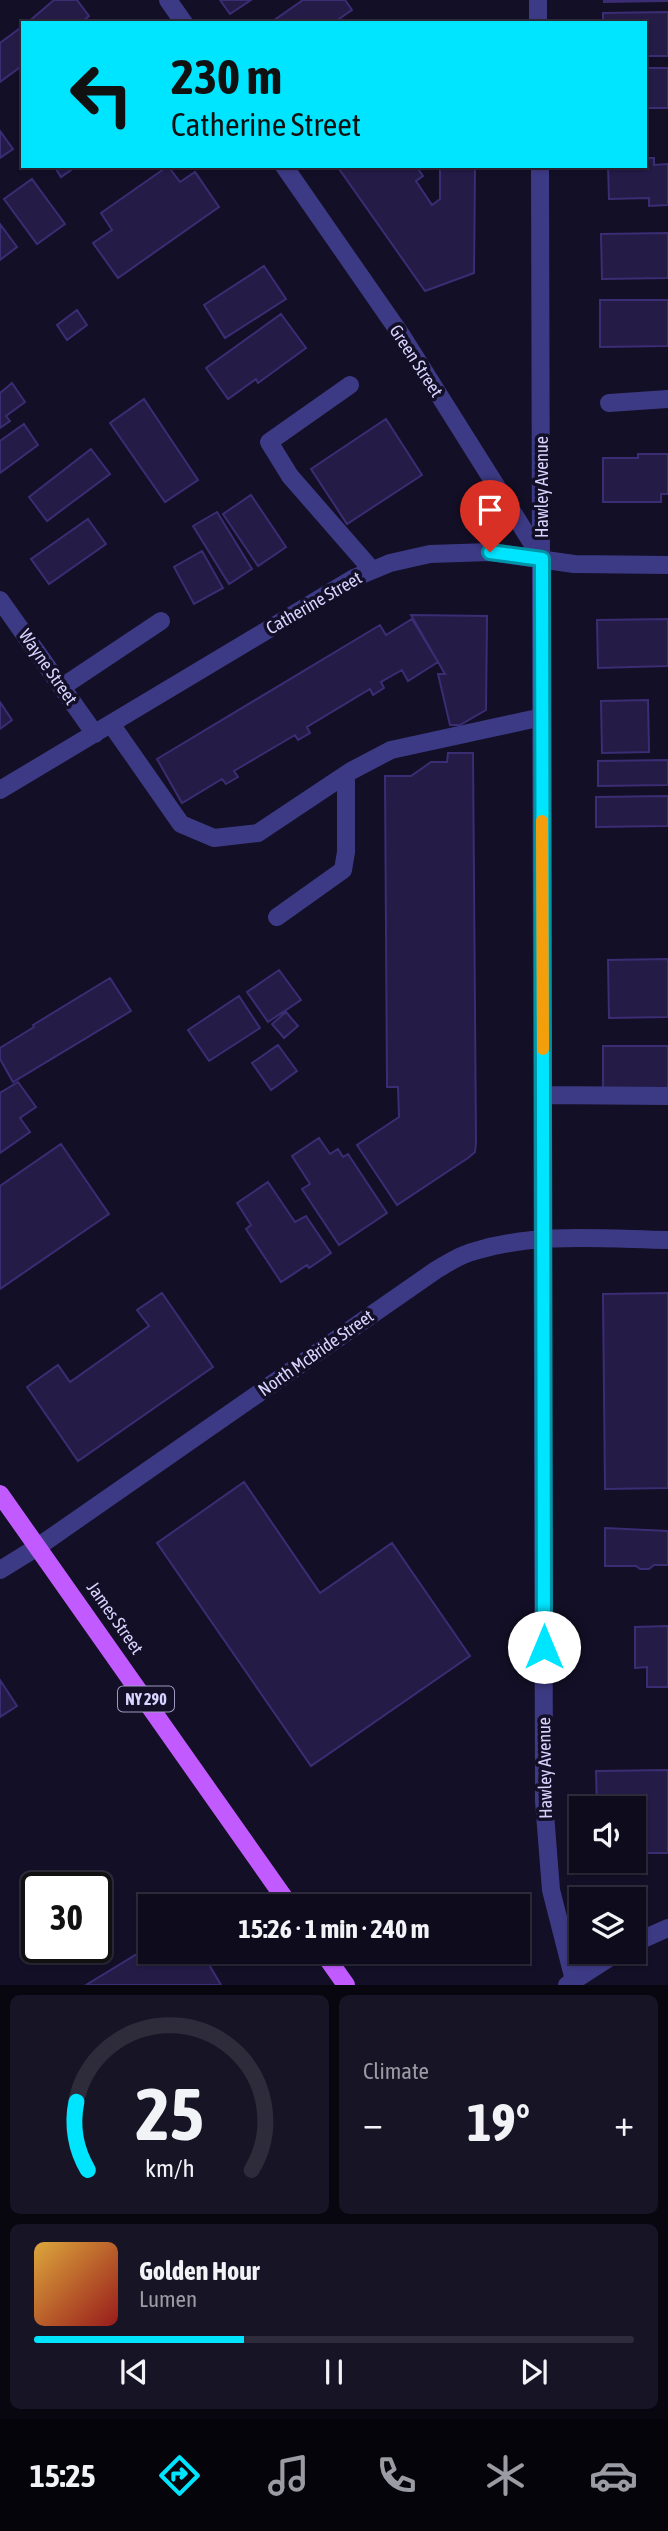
<!DOCTYPE html>
<meta charset="utf-8">
<style>
body{margin:0;font-family:"Asap Condensed",sans-serif;background:#171425;color:#f1f3f6;height:100vh;display:flex;flex-direction:column;font-size:26px;white-space:nowrap}
*{box-sizing:border-box;margin:0}
p{font-size:23px;color:#9b9ba3}
.icon{flex:none;width:38px;height:38px;fill:none;stroke:currentColor;stroke-width:2;stroke-linecap:round;stroke-linejoin:round}
.map{position:relative;height:1985px;overflow:hidden}
.panel{display:flex;flex-direction:column;gap:10px;padding:10px;background:#08060f;flex:1}
.panel>*{flex:none}
.hud{position:absolute;left:21px;top:21px;width:626px;height:147px;border-radius:0px;box-shadow:0 2px 5px #0004,0 0 0 2px #2e2b3b;background:#00e5ff;color:#111;overflow:hidden}
.controls{position:absolute;left:569px;top:1796px;display:grid;gap:14px}
.controls a{display:grid;place-items:center;width:77px;height:77px;border-radius:0px;background:#0e0b1c;box-shadow:0 2px 5px #0004,0 0 0 2px #2e2b3b;font-size:35px}
.speed{position:absolute;left:21px;top:1872px;display:flex;gap:14px;font-size:35px;font-weight:700;text-align:center}
.speed>*{display:grid;place-content:center;width:91px;height:91px;border-radius:50%;background:#0e0b1c;box-shadow:0 2px 5px #0004,0 0 0 2px #2e2b3b;line-height:1}
.speed .limit{border:4px solid #111;border-radius:10px;background:#fff;color:#111}
.pin{position:absolute;display:grid;place-items:center;width:60px;height:60px;color:#fff;margin:-72px -30px;border-radius:50% 50% 50% 0;rotate:-45deg;box-shadow:0 0 7px #0007}
.pin .icon{rotate:45deg}
.me{position:absolute;width:77px;margin:-38px;rotate:0deg;stroke-linejoin:round;filter:drop-shadow(0 0 5px #0008)}
.turn{display:flex;align-items:center;gap:24px;height:147px;padding:0 35px;font-size:32px}
.turn .icon{width:91px;height:91px;stroke-width:2.5}
.turn b{display:block;font-size:49px;line-height:60px}
.big{font-size:52px;font-weight:700;line-height:1.1}
.panel .card{flex:1;display:flex;flex-direction:column;justify-content:center;gap:10px;min-width:0;padding:0 24px;border-radius:10px;background:#171425}
.panel .dial{align-items:center;gap:0}
.dial svg{height:182px;overflow:visible;fill:none;stroke:#2e2b3b;stroke-width:7;stroke-linecap:round;text-anchor:middle}
.dial text{fill:#f1f3f6;stroke:none}
.song{display:flex;align-items:center;gap:21px}
.cover{width:84px;height:84px;border-radius:10px;background:linear-gradient(135deg,hsl(40 70% 55%),hsl(0 70% 35%))}
.played{height:7px;border-radius:4px;background:linear-gradient(90deg,#00e5ff 35%,#2e2b3b 35%)}
.keys{display:flex;justify-content:space-around;direction:ltr}
.heat{display:flex;justify-content:space-between;align-items:center;font-size:38px;direction:ltr}
.panel .tiles{flex:1;display:grid;gap:10px;grid-template-columns:1fr 1fr}
.card:last-child{grid-column:span 2}
.trip{position:absolute;left:138px;top:1894px;width:392px;height:70px;border-radius:0px;background:#0e0b1c;box-shadow:0 2px 5px #0004,0 0 0 2px #2e2b3b;font-weight:700;line-height:70px;text-align:center}
.dock{display:flex;height:112px;justify-content:space-around;align-items:center;background:#06040b;color:#9b9ba3}
.dock .icon{width:49px;height:49px}
.dock .on{color:#00e5ff}
.dock b{font-size:32px;color:#f1f3f6}
.map>svg:first-child{display:block}
.building{fill:#241b47;stroke:#3b2d73;stroke-width:2}
.lines{fill:none;stroke-linecap:round;stroke-linejoin:round}
.minor{stroke:#3d3a85;stroke-width:18}
.major{stroke:#c25bff;stroke-width:18}
.route-casing{stroke:#0095a6;stroke-width:18}
.route{stroke:#00e5ff;stroke-width:12}
.slow{stroke:#f59e0b;stroke-width:12}
.labels{text-anchor:middle;stroke-width:7;stroke-linejoin:round;paint-order:stroke}
.shield{fill:#130f26;stroke:#9e99be;stroke-width:2}
.shield-label{font-size:16px;font-weight:bold;fill:#d9d4ff}
.street-label{font-size:18px;fill:#d9d4ff;stroke:#130f26}
</style>
<div class="map">
<svg width="668" height="1985" viewBox="0 0 668 1985">
<rect width="100%" height="100%" fill="#130f26"/>
<!-- building -->
<path class="building" d="M54,0H77L89,16L81,23H27Z
M220,0H251L230,14Z
M303,0H345L352,10L333,23H270Z
M604,0H668V1L604,2Z
M668,12V56H648L646,23H603V13Z
M23,26V65L0,82V43Z
M646,68H668V108H646Z
M0,131L13,149L0,158Z
M646,158H654V165L668,164V205L649,206V198L609,199L608,166H646Z
M54,166H77L61,177Z
M168,166L180,182L195,172L219,207L118,278L93,243L112,230L101,213Z
M337,166H416L423,176L416,181L432,205L440,199V167L430,166H475L474,273L425,291Z
M32,179L65,224L37,244L4,199Z
M0,224L17,247L0,260Z
M668,233V278L602,279L601,234Z
M264,266L286,299L225,338L204,305Z
M600,300H668V346L600,347Z
M77,310L87,325L67,340L57,325Z
M281,314L306,348L258,383L256,379L228,399L206,368Z
M12,383L25,402L6,416L10,421L0,428V393Z
M144,399L198,480L165,502L110,423Z
M386,419L422,475L347,524L311,469Z
M24,424L38,445L0,473V441Z
M91,449L110,474L47,521L29,497Z
M638,454H668V494H661V502H603V458H638Z
M251,495L286,547L258,566L223,514Z
M217,512L252,569L229,584L193,526Z
M88,519L106,544L49,584L31,559Z
M202,551L223,588L194,604L174,567Z
M411,615L487,616L486,710L460,725H450L438,674H445Z
M412,619L438,662L408,681L402,670L381,682L384,688L373,695L370,689L307,727L310,733L298,740L295,735L234,771L238,777L226,784L222,779L182,803L157,759L380,625L386,635Z
M668,619V666L598,668L597,620Z
M648,700L649,752L602,753L601,701Z
M0,702L12,720L0,729Z
M448,753H473L476,1143L475,1152L468,1158L397,1205L357,1145L399,1117L398,1087H387L385,776H411L431,762H447Z
M668,760V785L598,786V761Z
M668,796V826L596,827V797Z
M668,959V1017L609,1018L608,960Z
M279,970L301,1000L268,1022L247,992Z
M110,978L131,1011L13,1082L0,1059V1048L34,1027L33,1025Z
M239,996L260,1028L209,1061L188,1030Z
M286,1012L298,1026L284,1038L272,1024Z
M278,1045L297,1071L271,1090L252,1063Z
M603,1046H668V1088H603Z
M18,1082L36,1107L20,1118L30,1132L0,1153V1093Z
M319,1138L330,1154L338,1149L343,1157L348,1154L387,1213L339,1245L302,1189L310,1184L292,1156Z
M61,1144L109,1214L0,1289V1186Z
M268,1182L295,1222L306,1216L331,1253L309,1268L307,1265L281,1282L246,1229L251,1225L237,1203Z
M162,1293L213,1367L78,1461L27,1387L58,1365L70,1382L149,1326L137,1310Z
M668,1293V1488L605,1489L603,1294Z
M244,1482L320,1593L392,1543L470,1656L311,1766L157,1543Z
M605,1528L668,1531V1565H654L649,1569H640L636,1566H605Z
M668,1626V1687H647V1667L635,1668V1627Z
M0,1680L17,1706L0,1717Z
M668,1770V1853H634V1808H597L596,1771Z
M150,1946V1951H201L221,1985H86Z"/>
<g class="lines">
<!-- minor -->
<path class="minor" d="M168,0L184,23
M538,0V23
M284,166L402,336L542,559
M540,166L544,1801L551,1890L574,1980
M350,385L269,442L290,476L372,570
M609,403L668,399
M0,600L95,734
M62,687L161,621
M111,724L181,824L214,838L258,833L351,771L391,750L542,717
M0,790L354,578L390,563L430,554L490,552L574,564L668,565
M277,917L343,870L346,852V775
M543,1095L668,1096
M0,1570L39,1546L436,1270C448,1263 461,1254 475,1251C537,1232 604,1239 668,1240
M634,1943L668,1928
M567,1985L620,1951"/>
<!-- major -->
<path class="major" d="M0,1494L290,1906
M322,1951L346,1985"/>
</g>
<g class="lines">
<defs>
<path id="route" d="M490,552L542,559L544,1647"/>
</defs>
<!-- route casing -->
<use href="#route" class="route-casing"/>
<!-- route -->
<use href="#route" class="route"/>
<!-- slow -->
<path class="slow" d="M542,821L543,1049"/>
</g>
<g class="labels">
<!-- shield labels -->
<rect class="shield" x="118" y="1686.5" width="56" height="25" rx="5"/>
<g class="shield-label">
<text x="146" y="1705">NY 290</text>
</g>
<!-- street labels -->
<g class="street-label">
<text transform="translate(416 361) rotate(57)" y="6">Green Street</text>
<text transform="translate(542 487) rotate(-90)" y="6">Hawley Avenue</text>
<text transform="translate(314 603) rotate(-30)" y="6">Catherine Street</text>
<text transform="translate(48 667) rotate(55)" y="6">Wayne Street</text>
<text transform="translate(316 1353) rotate(-35)" y="6">North McBride Street</text>
<text transform="translate(115 1618) rotate(55)" y="6">James Street</text>
<text transform="translate(545 1768) rotate(-91)" y="6">Hawley Avenue</text>
</g>
</g>
</svg>
<div class="controls">
<a><svg class="icon" aria-label="sound" viewBox="0 0 24 24"><path d="M4 9h4l5-4v14l-5-4H4zM17 9q2 3 0 6"/></svg></a>
<a><svg class="icon" aria-label="layers" viewBox="0 0 24 24"><path d="M12 4l9 5-9 5-9-5zM3 14l9 5 9-5"/></svg></a>
</div>
<div class="speed"><div class="limit">30</div></div>
<div class="pin" style="left:490px;top:552px;background:#d93025"><svg class="icon" aria-label="arrive" viewBox="0 0 24 24"><path d="M6 21V4h12l-3 4 3 4H6"/></svg></div>
<svg class="me" style="left:544px;top:1647px" viewBox="-20 -20 40 40"><circle r="19" fill="#fff"/><path d="M0-13L10 11 0 6-10 11z" fill="#00e5ff"/></svg>
<div class="trip">15:26 · 1 min · 240 m</div>
<div class="hud">
<div class="turn"><svg class="icon" aria-label="left" viewBox="0 0 24 24"><path d="M17 20v-9H6M10 6l-5 5 5 5"/></svg><div><b>230 m</b>Catherine Street</div></div>
</div>
</div>
<section class="panel">
<div class="tiles">
<div class="card dial"><svg viewBox="0 0 100 80">
<path d="M14 69A42 42 0 1 1 86 69"/>
<path d="M14 69A42 42 0 0 1 9 39" stroke="#00e5ff"/>
<text x="50" y="56" font-size="32" font-weight="700">25</text>
<text x="50" y="72" font-size="11">km/h</text>
</svg></div>
<div class="card"><p>Climate</p>
<div class="heat"><a>−</a><b class="big">19°</b><a>+</a></div>
</div>
<div class="card">
<div class="song"><i class="cover"></i><div><b>Golden Hour</b><p>Lumen</p></div></div>
<div class="played"></div>
<div class="keys"><svg class="icon" aria-label="previous" viewBox="0 0 24 24"><path d="M18 5L8 12l10 7zM5 5v14"/></svg><svg class="icon" aria-label="pause" viewBox="0 0 24 24"><path d="M8 5v14M16 5v14"/></svg><svg class="icon" aria-label="next" viewBox="0 0 24 24"><path d="M6 5l10 7-10 7zM19 5v14"/></svg></div>
</div>
</div>
</section>
<nav class="dock">
<b>15:25</b>
<svg class="icon on" aria-label="directions" viewBox="0 0 24 24"><path d="M12 3l9 9-9 9-9-9zM9 14v-3h6M13 9l2 2-2 2"/></svg>
<svg class="icon" aria-label="music" viewBox="0 0 24 24"><path d="M9 18V5l10-2v13"/><circle cx="6" cy="18" r="3"/><circle cx="16" cy="16" r="3"/></svg>
<svg class="icon" aria-label="phone" viewBox="0 0 24 24"><path d="M5 4h4l2 5-3 2q2 4 5 5l2-3 5 2v4C11 20 4 13 5 4z"/></svg>
<svg class="icon" aria-label="climate" viewBox="0 0 24 24"><path d="M12 3v18M4 7l16 10M4 17L20 7"/></svg>
<svg class="icon" aria-label="car" viewBox="0 0 24 24"><path d="M5 17H2v-5l4-1 3-4h7l3 4 3 1v5h-3M9 17h6M6 11h13"/><circle cx="7" cy="17" r="2"/><circle cx="17" cy="17" r="2"/></svg>
</nav>
